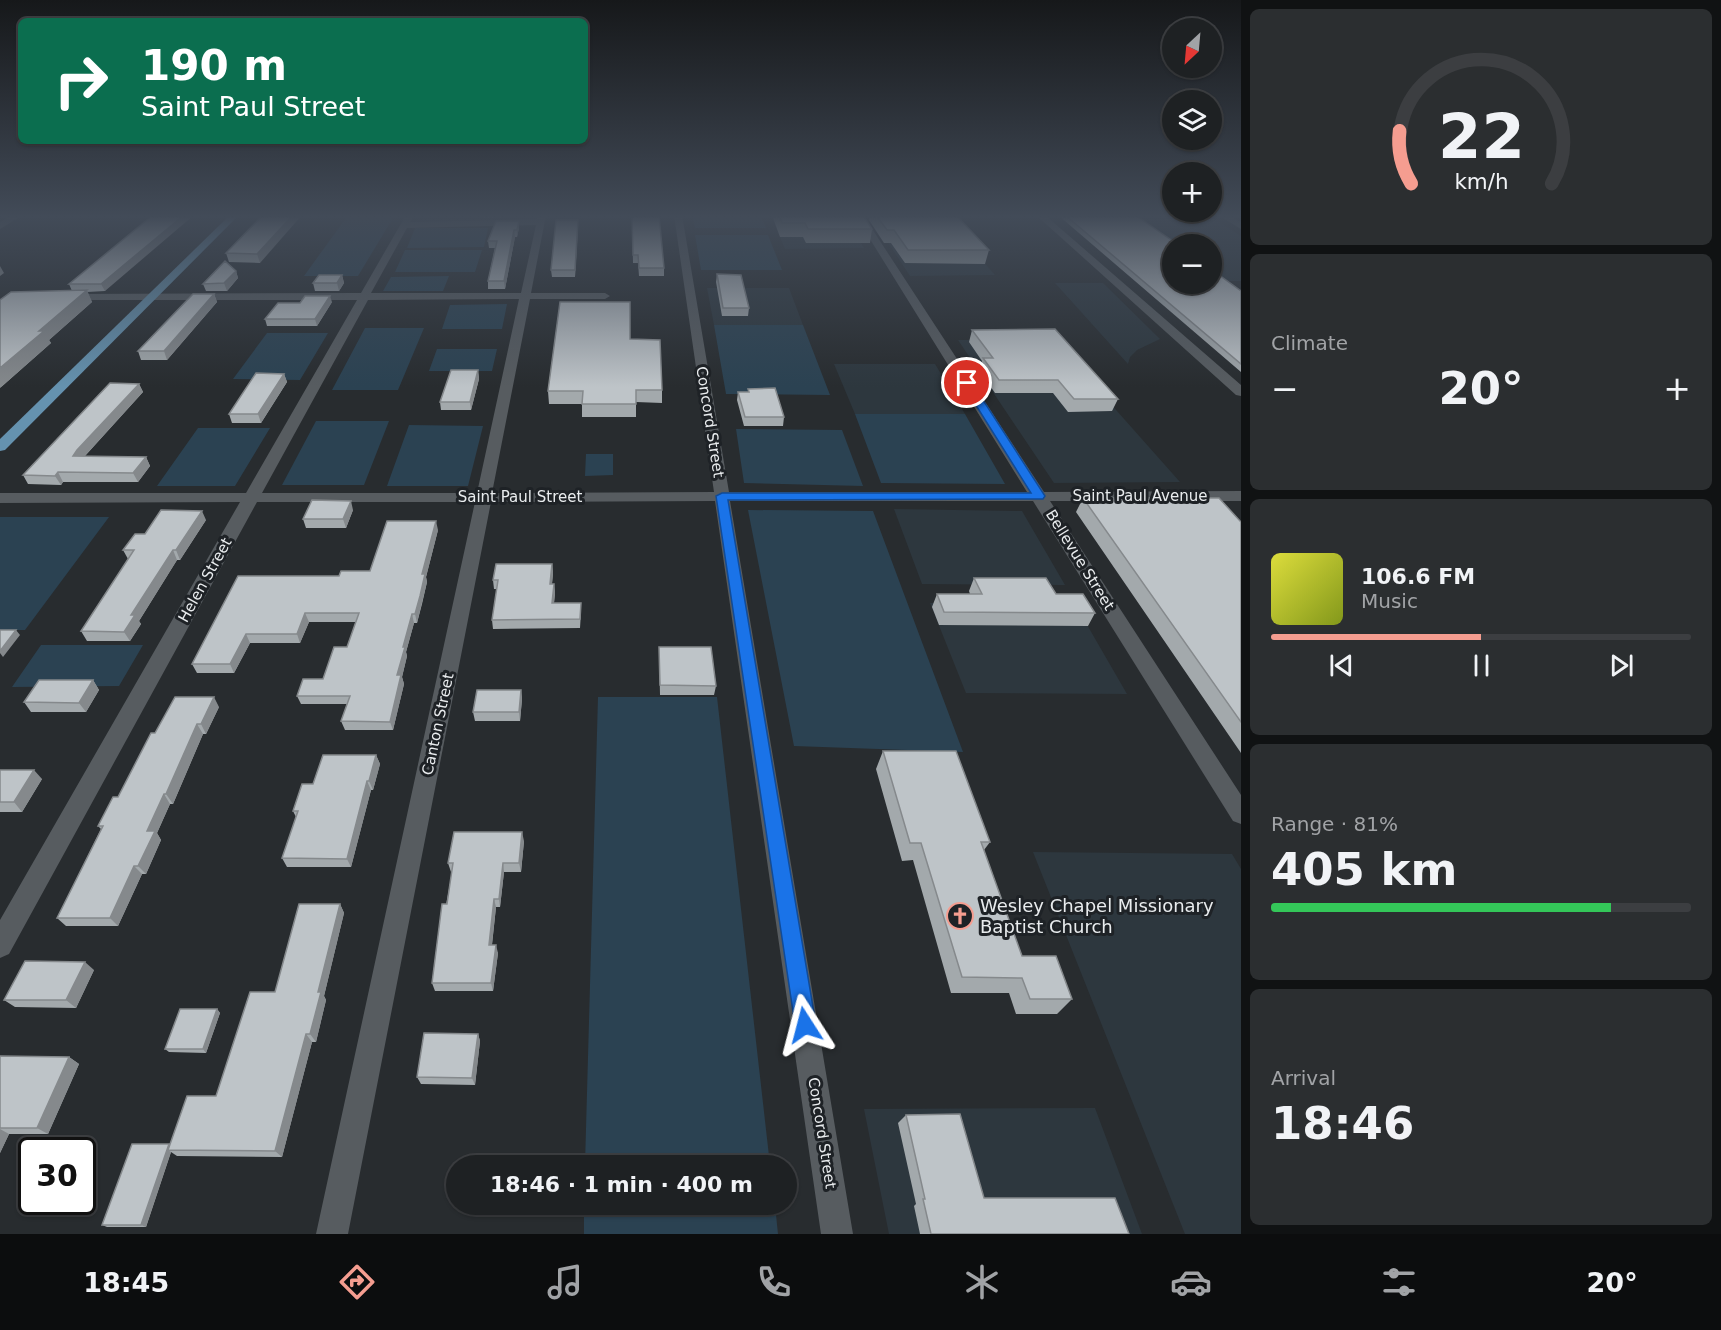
<!DOCTYPE html>
<meta charset="utf-8">
<style>
body{margin:0;font-family:"DejaVu Sans",sans-serif;background:#2b2e30;color:#f1f3f6;height:100vh;display:flex;flex-direction:column;font-size:22px;white-space:nowrap}
*{box-sizing:border-box;margin:0}
p{font-size:20px;color:#a1a3a6}
.icon{flex:none;width:33px;height:33px;fill:none;stroke:currentColor;stroke-width:2;stroke-linecap:round;stroke-linejoin:round}
.map{position:relative;flex:1;overflow:hidden}
.details{display:flex;flex-direction:column;gap:9px;padding:9px;background:#101213;width:480px}
.details>*{flex:none}
.banner{position:absolute;left:18px;top:18px;width:570px;height:126px;border-radius:9px;box-shadow:0 2px 4px #0004,0 0 0 2px #3c3e41;background:#0b6e4f;color:#fff;overflow:hidden}
.needle{width:39px;rotate:206deg}
.fabs{position:absolute;left:1162px;top:18px;display:grid;gap:12px}
.fabs a{display:grid;place-items:center;width:60px;height:60px;border-radius:50%;background:#1e2123;box-shadow:0 2px 4px #0004,0 0 0 2px #3c3e41;font-size:30px}
.speed{position:absolute;left:18px;top:1137px;display:flex;gap:12px;font-size:30px;font-weight:700;text-align:center}
.speed>*{display:grid;place-content:center;width:78px;height:78px;border-radius:50%;background:#1e2123;box-shadow:0 2px 4px #0004,0 0 0 2px #3c3e41;line-height:1}
.speed .limit{border:3px solid #111;border-radius:9px;background:#fff;color:#111}
.pin{position:absolute;display:grid;place-items:center;width:51px;height:51px;color:#fff;margin:-26px;border:3px solid #fff;border-radius:50%;box-shadow:0 2px 6px #0007}
.me{position:absolute;width:66px;margin:-33px;rotate:351deg;stroke-linejoin:round;filter:drop-shadow(0 0 4px #0008)}
.turn{display:flex;align-items:center;gap:21px;height:126px;padding:0 24px;font-size:27px}
.turn .icon{width:78px;height:78px;stroke-width:2.5}
.turn b{display:block;font-size:42px;line-height:51px}
.big{font-size:45px;font-weight:700;line-height:1.1}
.details .widget{flex:1;display:flex;flex-direction:column;justify-content:center;gap:9px;min-width:0;padding:0 21px;border-radius:9px;background:#2b2e30}
.details .dial{align-items:center;gap:0}
.dial svg{height:156px;overflow:visible;fill:none;stroke:#3c3e41;stroke-width:7;stroke-linecap:round;text-anchor:middle}
.dial text{fill:#f1f3f6;stroke:none}
.song{display:flex;align-items:center;gap:18px}
.cover{width:72px;height:72px;border-radius:9px;background:linear-gradient(135deg,hsl(60 70% 55%),hsl(70 70% 35%))}
.played{height:6px;border-radius:3px;background:linear-gradient(90deg,#f59d90 50%,#3c3e41 50%)}
.keys{display:flex;justify-content:space-around;direction:ltr}
.heat{display:flex;justify-content:space-between;align-items:center;font-size:33px;direction:ltr}
.charge{height:9px;border-radius:4px;background:linear-gradient(90deg,#34c759 81%,#3c3e41 0)}
.trip{position:absolute;left:446px;top:1155px;width:351px;height:60px;border-radius:30px;background:#1e2123;box-shadow:0 2px 4px #0004,0 0 0 2px #3c3e41;font-weight:700;line-height:60px;text-align:center}
.dock{display:flex;height:96px;justify-content:space-around;align-items:center;background:#0c0d0e;color:#a1a3a6}
.dock .icon{width:42px;height:42px}
.dock .selected{color:#f59d90}
.dock b{font-size:27px;color:#f1f3f6}
main{display:flex;flex:1;min-height:0}
.map>svg:first-child{display:block}
.built{fill:#2d373e}
.green{fill:#2b4252}
.lines{fill:none;stroke-linecap:round;stroke-linejoin:round}
.minor{fill:#575c60;fill-rule:evenodd}
.major{fill:#6592af;fill-rule:evenodd}
.wall{fill:#a3a9ac}
.shaded-wall{fill:#85898c}
.building{fill:#bec4c8;stroke:#85898c;stroke-width:1.5}
.route{fill:#1a73e8;stroke:#114b97;stroke-width:1.5}
.labels{text-anchor:middle;stroke-width:6;stroke-linejoin:round;paint-order:stroke}
.street-label{font-size:15px;fill:#e9ecee;stroke:#1e2226}
.near-poi-label{font-size:18px;fill:#e9ecee;stroke:#1e2226;text-anchor:start}
</style>
<main>
<div class="map">
<svg width="1241" height="1234" viewBox="0 0 1241 1234">
<rect width="100%" height="100%" fill="#282c2f"/>
<!-- built -->
<path class="built" d="M424,215H527L526,219L421,221Z
M771,215H843L864,248L785,249Z
M870,215H942L995,275L910,276Z
M1141,218H1213L1241,236V281H1226L1212,271V244H1176Z
M1055,283H1103L1160,339L1137,350L1130,357L1128,364Z
M707,288H789L803,325H714Z
M958,340H1054L1180,482L1054,483Z
M834,364H935L965,414H855Z
M894,509L1022,511L1065,585L922,584Z
M930,603L1075,604L1127,694L966,693Z
M1033,852L1232,854L1241,869V1234H1185Z
M1095,1108L1142,1234H889L864,1109Z"/>
<!-- green -->
<path class="green" d="M692,215H760L766,228H695Z
M346,218H393L358,276H304Z
M415,228H488L484,247L407,248Z
M695,235H768L782,270H701Z
M405,250H482L475,272H395Z
M449,276L443,291H383L391,277Z
M507,304L502,329H442L450,305Z
M714,325H803L830,395L726,394Z
M365,328H424L398,390H332Z
M267,333H328L300,380L233,379Z
M437,349H497L492,371H429Z
M855,414H965L1005,484L881,483Z
M316,421H389L364,485H282Z
M409,425L483,426L468,486H387Z
M198,428H270L235,486H157Z
M736,429L842,430L863,486L744,483Z
M586,454H613V475L585,476Z
M748,510L873,511L963,752L794,746Z
M0,517H109L25,630H0Z
M41,645H143L119,686L12,687Z
M598,697H717L770,1165H585Z
M584,1205H775L778,1234H584Z"/>
<g class="lines">
<!-- minor -->
<path class="minor" d="M13,215H23L0,229V222Z
M406,215H414L410,222L537,219L538,215H546L531,293H605L610,296L605,299H530L492,493L714,492L674,215H682L729,492H1027L855,215H863L1044,492L1241,491V501H1050L1241,795V824L1233,821L1033,501H730L853,1234H821L715,501L491,502L348,1234H316L475,502H257L9,954L0,958V920L240,502L0,503V493H246L357,300H67L62,297L67,294L361,293ZM536,225L521,293H371L407,228ZM519,299L477,493H262L368,300Z
M1036,215H1045L1241,385V396L1236,395Z
M1218,215H1228L1241,222V229Z"/>
<!-- major -->
<path class="major" d="M230,215H239L5,450L0,451V439Z"/>
</g>
<!-- wall -->
<path class="wall" d="M153,215L105,291L87,292L92,302L49,340L51,343L0,388L72,291L69,284Z
M263,215L260,263L229,262L226,253Z
M362,215H387L385,217H363Z
M481,215H528V217L482,218Z
M632,215L664,268V276H639L638,263H633Z
M773,215H863L872,229L870,243H806L803,237H780L773,218Z
M870,215H956L989,250L985,264L905,263L891,243H884L869,220Z
M1058,215H1135L1241,291V372Z
M578,227L575,277H552L551,270Z
M519,228L517,237H515L505,289H488V281L495,248H489L488,241Z
M236,271L238,278L227,291H206L203,284Z
M717,274L749,308L748,316H722L716,282Z
M342,275L344,283L339,291H315L313,283Z
M214,294L217,302L167,360H141L138,351Z
M332,302L317,326H267L265,319Z
M972,330L1118,399L1112,411L1068,412L1053,393H995L979,370L982,361L969,342Z
M630,339L662,390V403L636,402V417H582V404H549L548,391Z
M478,370L479,379L471,410H441L440,402Z
M284,374L287,382L261,423H232L229,414Z
M139,384L143,392L85,456L146,457L150,466L138,482H63L61,485L28,484L23,475Z
M748,389L784,417L783,426H744L737,400L738,392H748Z
M1083,498L1241,522V753L1076,512Z
M353,510L346,528H306L303,519Z
M206,520L180,560H177L139,621L141,624L130,641H87L81,631L128,559L123,550L145,534Z
M438,530L426,577L427,582L422,604L417,623H414L406,652L407,656L402,677L404,684L393,730H345L341,721L347,704H301L297,696L323,679L347,647L356,622H309L300,643H250L234,673H197L192,664L339,576L370,571Z
M552,564L553,573L552,584H554L555,593L554,603L581,612L580,628L493,629L492,620L497,589H494L493,580Z
M974,578L1056,594L1095,613L1088,626L939,625L932,607L937,594H970L969,591Z
M659,647L716,686L714,695H660Z
M93,680L99,690L86,712H31L24,702Z
M521,690L522,699L520,721H475L473,712Z
M219,707L206,734H203L173,804H170L157,833L161,840L146,874H142L118,926H66L57,918L101,829L98,826L118,797L155,733Z
M883,751L990,842L984,850L1022,956L1072,999L1057,1014H1016L1009,993H951L913,860L902,861L876,769Z
M376,755L380,764L373,790H371L351,867H287L282,858L296,817L293,811L313,784Z
M0,770L42,779L22,812H0Z
M524,841L521,872H504L500,907H496L492,945L498,953L493,991H435L432,983L452,872H451L448,863Z
M340,904L344,913L324,996L326,1000L316,1042H312L282,1157L177,1156L171,1152L146,1227H107L102,1225L169,1144L170,1145L216,1096L275,992Z
M94,970L76,1008L15,1007L4,1000Z
M217,1009L220,1013L206,1053L169,1052L165,1049Z
M478,1034L480,1041L475,1085L421,1084L417,1077Z
M0,1056L69,1057L79,1064L48,1134H9L0,1153Z
M906,1115L984,1198L1129,1234H920L914,1206L916,1204L898,1123Z"/>
<!-- shaded-wall -->
<path class="shaded-wall" d="M184,215H194L105,291L101,284Z
M293,215H302L260,263L257,254Z
M578,220V227L575,277V270Z
M519,221V228L517,237V230Z
M514,230L515,237L505,289L504,281Z
M0,266L4,273L0,276Z
M236,271L238,278L227,291L224,283Z
M342,275L344,283L339,291L337,283Z
M87,290L92,302L49,340L51,343L0,388V368L39,331Z
M214,294L217,302L167,360L164,351Z
M330,296L332,302L317,326L315,319Z
M478,370L479,379L471,410L470,402Z
M284,374L287,382L261,423L258,414Z
M139,384L143,392L82,459L73,456L77,450Z
M146,457L150,466L138,482L133,473Z
M58,472L63,482L61,485L55,476Z
M351,501L353,510L346,528L343,519Z
M202,511L206,520L180,560L176,550Z
M436,521L438,530L426,577L427,582L417,623L415,614L422,574Z
M173,550L177,560L139,621L141,624L130,641L124,632L131,615Z
M552,564L553,573L551,593L550,584Z
M554,584L555,593L553,612L552,603Z
M305,613L309,622L300,643L297,634Z
M412,614L414,623L406,652L407,656L402,677L404,684L393,730L390,722L397,675L403,647Z
M16,630L20,635L3,657L0,653V651Z
M246,634L250,643L234,673L230,664Z
M93,680L99,690L86,712L79,703Z
M521,690L522,699L520,721L519,712Z
M214,697L219,707L206,734L201,724Z
M197,724L203,734L173,804L166,794Z
M376,755L380,764L373,790L369,781Z
M34,770L42,779L22,812L14,802Z
M367,781L371,790L351,867L347,859Z
M164,794L170,804L157,833L161,840L146,874L138,866L147,831Z
M522,832L524,841L521,872L519,863Z
M503,863L504,872L500,907L499,899Z
M134,866L142,874L118,926L110,918Z
M494,899L496,907L491,953L489,945Z
M340,904L344,913L324,996L326,1000L316,1042L310,1034L318,992Z
M496,945L498,953L493,991L491,983Z
M85,962L94,970L76,1008L66,1000Z
M217,1009L220,1013L206,1053L203,1049Z
M306,1034L312,1042L282,1157L275,1151Z
M478,1034L480,1041L475,1085L472,1078Z
M69,1057L79,1064L48,1134L37,1128Z
M0,1129L9,1134L0,1153Z
M169,1144L173,1147L168,1150L171,1152L146,1227L141,1225Z"/>
<!-- building -->
<path class="building" d="M153,215H184L101,284H69Z
M263,215H293L257,254L226,253Z
M632,215H659L664,268H639L638,255H633Z
M779,215H863L872,229H808L805,223H782Z
M876,215H956L989,250H908L894,230H887Z
M1065,215H1135L1177,244H1173V284H1212V270L1241,291V364Z
M556,220H578L575,270H551Z
M496,221H519L517,230H514L504,281H488L497,241H488Z
M225,261L236,271L224,283L203,284Z
M717,274L741,275L749,308H723Z
M319,275H342L337,283H313Z
M87,290L39,331H44L0,368V300L11,292Z
M193,294H214L164,351H138Z
M305,296H330L315,319H265L278,303H300Z
M560,302H630V339L660,340L662,390H636V404H582L583,391H548Z
M1055,329L1118,399H1074L1058,380H999L983,358H993L972,330Z
M451,370H478L470,402H440Z
M256,373L284,374L258,414H229Z
M110,383L139,384L77,450L73,456L146,457L133,473L58,472L55,476L23,475Z
M775,388L784,417H745L738,392H749L748,389Z
M1083,498H1219L1241,522V722Z
M312,500L351,501L343,519H303Z
M161,510L202,511L176,550H173L131,615H135L124,632L81,631L134,550H123L135,534H145Z
M387,521H436L422,574H425L420,596L415,614H412L403,647H405L397,675H401L390,722L341,721L350,696H297L303,679H323L334,647H347L359,613H305L297,634H246L230,664H192L238,576H339L341,571H370Z
M496,564H552L550,584H554L552,603H581L580,619L492,620L498,580H493Z
M974,578H1046L1056,594H1083L1095,613L944,612L937,594H982Z
M0,630H16L0,651Z
M659,647H711L716,686L660,685Z
M39,680H93L79,703L24,702Z
M477,690H521L519,712H473Z
M175,697H214L201,724H197L166,794H164L147,831H155L138,866H134L110,918H57L103,826H98L113,797H118L151,733H155Z
M883,751H956L990,842H981L1022,956H1056L1072,999H1030L1022,978L962,977L921,843H910Z
M323,755H376L369,781H367L347,859L282,858L298,811H293L302,784H313Z
M0,770H34L14,802H0Z
M454,832H522L519,863H503L499,899H494L489,945H496L491,983H432L442,904H447L453,863H448Z
M299,904H340L318,992H321L310,1034H306L275,1151L168,1150L187,1096H216L250,992H275Z
M25,961L85,962L66,1000H4Z
M180,1009H217L203,1049H165Z
M424,1033L478,1034L472,1078L417,1077Z
M0,1056L69,1057L37,1128H0Z
M960,1114L984,1198H1115L1129,1234H931L923,1199H925L906,1115Z
M132,1144H169L141,1225H102Z"/>
<!-- sky -->
<linearGradient id="sky" x2="0" y2="1"><stop stop-color="#16181a"/><stop offset="0.56" stop-color="#424b58"/><stop offset="1" stop-color="#424b58" stop-opacity="0"/></linearGradient>
<rect width="1241" height="387" fill="url(#sky)"/>
<!-- route -->
<path class="route" d="M964,381L972,383L1045,496L1043,499L728,500L816,1025L813,1033L805,1036L798,1033L795,1025L716,496L722,493H1031L962,383Z"/>
<!-- icons -->
<defs>
<symbol id="church-ring" viewBox="-11 -11 22 22"><circle r="9.5" fill="#1e2226" stroke="#f59d90" stroke-width="1.5"/><path d="M-1.2-6h2.4v3.5h3.3v2.4h-3.3V6h-2.4V-.1h-3.3v-2.4h3.3Z" fill="#f59d90"/></symbol>
</defs>
<g fill-rule="evenodd">
<use href="#church-ring" x="945" y="901" width="30" height="30"/>
</g>
<g class="labels">
<!-- street labels -->
<g class="street-label">
<text transform="translate(710 422) rotate(81)" y="5">Concord Street</text>
<text x="1140" y="501">Saint Paul Avenue</text>
<text x="520" y="502">Saint Paul Street</text>
<text transform="translate(1080 560) rotate(58)" y="5">Bellevue Street</text>
<text transform="translate(205 580) rotate(-61)" y="5">Helen Street</text>
<text transform="translate(438 724) rotate(-78)" y="5">Canton Street</text>
<text transform="translate(822 1133) rotate(81)" y="5">Concord Street</text>
</g>
<!-- near-poi labels -->
<g class="near-poi-label">
<text x="980" y="912">Wesley Chapel Missionary<tspan x="980" dy="21">Baptist Church</tspan></text>
</g>
</g>
</svg>
<div class="fabs">
<a><svg class="needle" viewBox="-14 -14 28 28"><path d="M0-13l5 13h-10z" fill="#e53935"/><path d="M0 13l5-13h-10z" fill="#a1a3a6"/></svg></a>
<a><svg class="icon" aria-label="layers" viewBox="0 0 24 24"><path d="M12 4l9 5-9 5-9-5zM3 14l9 5 9-5"/></svg></a>
<a>+</a>
<a>−</a>
</div>
<div class="speed"><div class="limit">30</div></div>
<div class="pin" style="left:967px;top:383px;background:#d93025"><svg class="icon" aria-label="arrive" viewBox="0 0 24 24"><path d="M6 21V4h12l-3 4 3 4H6"/></svg></div>
<svg class="me" style="left:805px;top:1025px" viewBox="-20 -20 40 40"><path d="M0-17L14 15 0 8-14 15z" fill="#1a73e8" stroke="#fff" stroke-width="4"/></svg>
<div class="trip">18:46 · 1 min · 400 m</div>
<div class="banner">
<div class="turn"><svg class="icon" aria-label="right" viewBox="0 0 24 24"><path d="M7 20v-9h11M14 6l5 5-5 5"/></svg><div><b>190 m</b>Saint Paul Street</div></div>
</div>
</div>
<section class="details">
<div class="widget dial"><svg viewBox="0 0 100 80">
<path d="M14 69A42 42 0 1 1 86 69"/>
<path d="M14 69A42 42 0 0 1 8 42" stroke="#f59d90"/>
<text x="50" y="56" font-size="32" font-weight="700">22</text>
<text x="50" y="72" font-size="11">km/h</text>
</svg></div>
<div class="widget"><p>Climate</p>
<div class="heat"><a>−</a><b class="big">20°</b><a>+</a></div>
</div>
<div class="widget">
<div class="song"><i class="cover"></i><div><b>106.6 FM</b><p>Music</p></div></div>
<div class="played"></div>
<div class="keys"><svg class="icon" aria-label="previous" viewBox="0 0 24 24"><path d="M18 5L8 12l10 7zM5 5v14"/></svg><svg class="icon" aria-label="pause" viewBox="0 0 24 24"><path d="M8 5v14M16 5v14"/></svg><svg class="icon" aria-label="next" viewBox="0 0 24 24"><path d="M6 5l10 7-10 7zM19 5v14"/></svg></div>
</div>
<div class="widget"><p>Range · 81%</p><b class="big">405 km</b><div class="charge"></div></div>
<div class="widget"><p>Arrival</p><b class="big">18:46</b></div>
</section>
</main>
<nav class="dock">
<b>18:45</b>
<svg class="icon selected" aria-label="directions" viewBox="0 0 24 24"><path d="M12 3l9 9-9 9-9-9zM9 14v-3h6M13 9l2 2-2 2"/></svg>
<svg class="icon" aria-label="music" viewBox="0 0 24 24"><path d="M9 18V5l10-2v13"/><circle cx="6" cy="18" r="3"/><circle cx="16" cy="16" r="3"/></svg>
<svg class="icon" aria-label="phone" viewBox="0 0 24 24"><path d="M5 4h4l2 5-3 2q2 4 5 5l2-3 5 2v4C11 20 4 13 5 4z"/></svg>
<svg class="icon" aria-label="climate" viewBox="0 0 24 24"><path d="M12 3v18M4 7l16 10M4 17L20 7"/></svg>
<svg class="icon" aria-label="car" viewBox="0 0 24 24"><path d="M5 17H2v-5l4-1 3-4h7l3 4 3 1v5h-3M9 17h6M6 11h13"/><circle cx="7" cy="17" r="2"/><circle cx="17" cy="17" r="2"/></svg>
<svg class="icon" aria-label="filters" viewBox="0 0 24 24"><path d="M4 7h16M4 17h16"/><circle cx="9" cy="7" r="2"/><circle cx="15" cy="17" r="2"/></svg>
<b>20°</b>
</nav>
